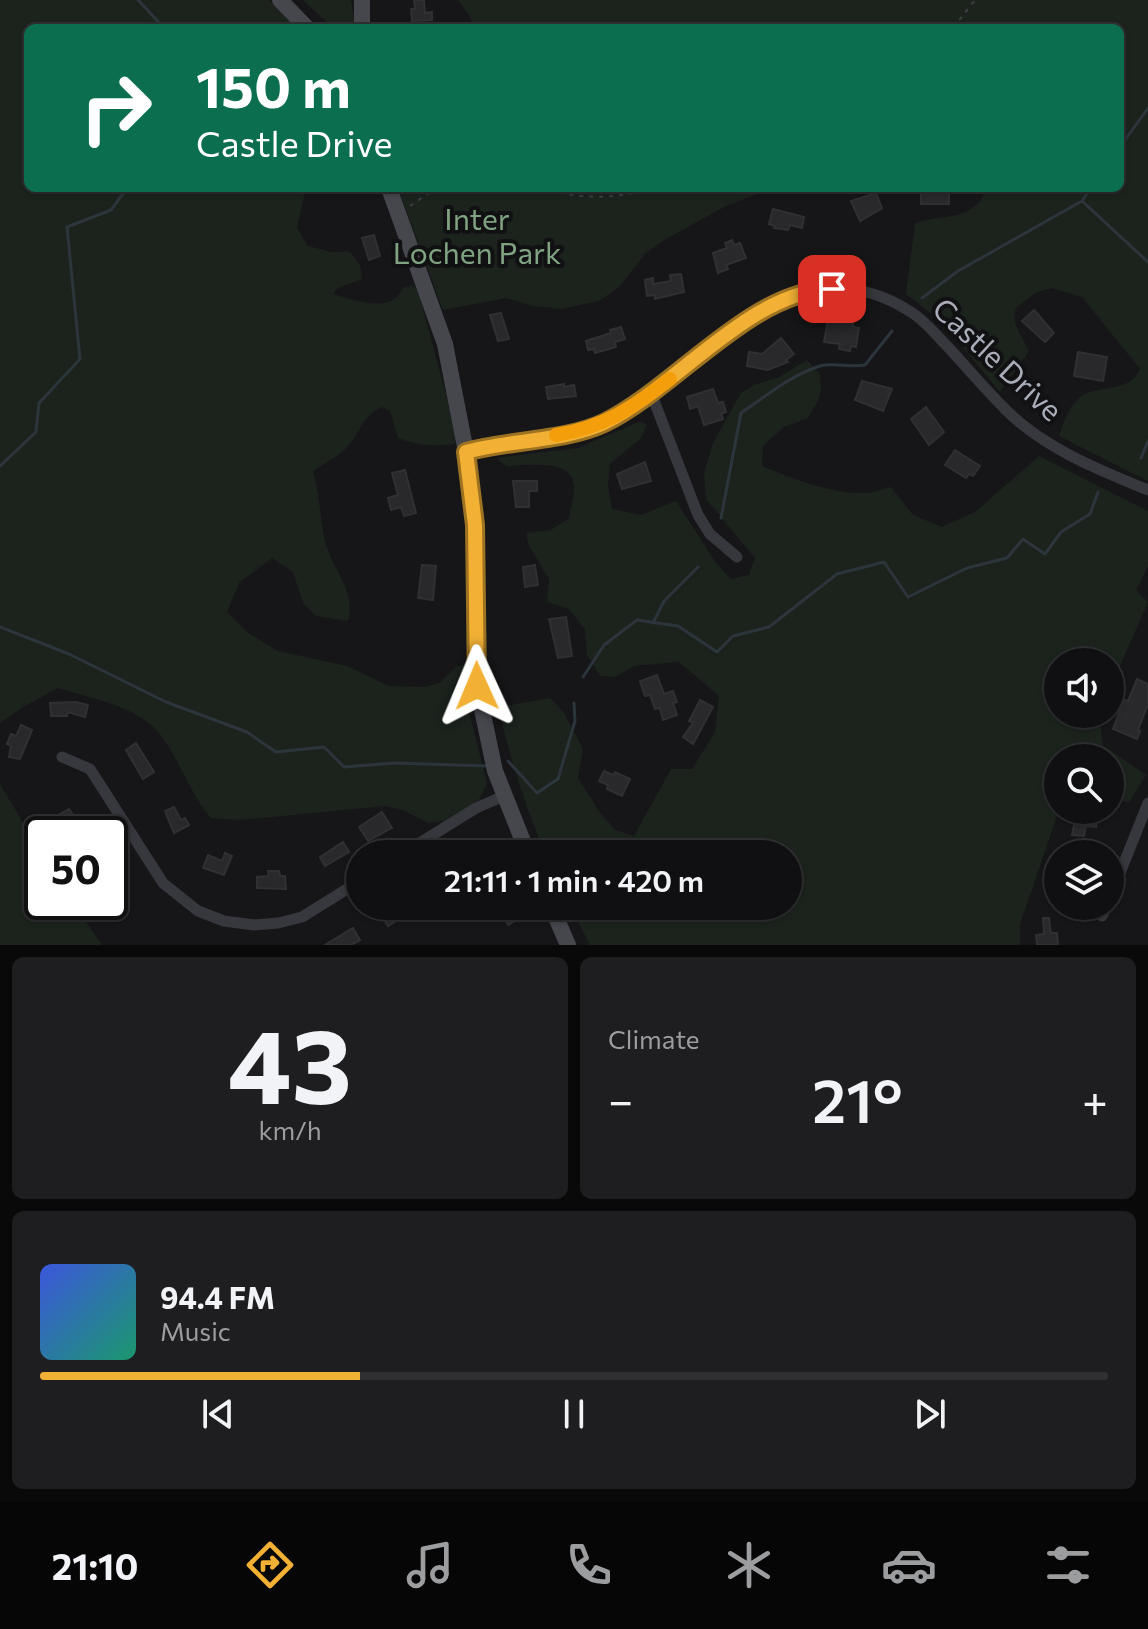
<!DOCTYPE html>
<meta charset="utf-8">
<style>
body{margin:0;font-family:Commissioner,sans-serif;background:#1e1e20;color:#f1f3f6;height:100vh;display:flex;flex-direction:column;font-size:30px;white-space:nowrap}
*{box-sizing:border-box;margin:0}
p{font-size:26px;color:#9c9d9f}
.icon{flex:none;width:44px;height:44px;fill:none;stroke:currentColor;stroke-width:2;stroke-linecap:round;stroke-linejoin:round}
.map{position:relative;height:945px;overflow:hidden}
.drawer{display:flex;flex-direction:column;gap:12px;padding:12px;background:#09090a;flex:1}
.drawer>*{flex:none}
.top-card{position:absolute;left:24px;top:24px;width:1100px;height:168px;border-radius:12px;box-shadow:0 2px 6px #0004,0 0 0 2px #303032;background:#0b6e4f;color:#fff;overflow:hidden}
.buttons{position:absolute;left:1044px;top:648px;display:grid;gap:16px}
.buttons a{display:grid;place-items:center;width:80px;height:80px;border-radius:50%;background:#101012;box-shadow:0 2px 6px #0004,0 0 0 2px #303032;font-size:40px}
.speed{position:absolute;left:24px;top:816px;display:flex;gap:16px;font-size:40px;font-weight:700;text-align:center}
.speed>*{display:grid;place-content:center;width:104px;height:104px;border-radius:50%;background:#101012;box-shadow:0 2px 6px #0004,0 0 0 2px #303032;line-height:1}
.speed .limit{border:4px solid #111;border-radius:12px;background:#fff;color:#111}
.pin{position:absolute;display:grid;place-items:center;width:68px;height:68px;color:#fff;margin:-34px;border-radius:16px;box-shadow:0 4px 12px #0006}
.me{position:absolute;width:88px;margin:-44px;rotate:359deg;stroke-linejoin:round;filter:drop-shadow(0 0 6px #0008)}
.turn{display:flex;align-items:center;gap:28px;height:168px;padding:0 40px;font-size:36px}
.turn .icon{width:104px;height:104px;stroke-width:2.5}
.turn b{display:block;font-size:56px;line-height:68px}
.big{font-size:60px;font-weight:600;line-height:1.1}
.drawer .widget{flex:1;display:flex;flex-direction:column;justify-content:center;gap:12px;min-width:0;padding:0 28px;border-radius:12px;background:#1e1e20}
.drawer .dial{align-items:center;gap:0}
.dial b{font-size:104px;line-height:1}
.song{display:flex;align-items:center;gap:24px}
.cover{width:96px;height:96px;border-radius:12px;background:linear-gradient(135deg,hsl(230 70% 55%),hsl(160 70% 35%))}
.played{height:8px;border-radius:4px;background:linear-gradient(90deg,#f2b134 30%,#303032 30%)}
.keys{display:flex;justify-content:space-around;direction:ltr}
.heat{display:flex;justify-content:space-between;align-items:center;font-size:44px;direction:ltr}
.drawer .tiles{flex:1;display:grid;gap:12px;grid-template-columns:1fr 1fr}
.widget:last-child{grid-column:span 2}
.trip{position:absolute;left:346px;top:840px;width:456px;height:80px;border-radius:40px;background:#101012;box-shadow:0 2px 6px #0004,0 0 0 2px #303032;font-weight:600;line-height:80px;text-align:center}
.tabs{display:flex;height:128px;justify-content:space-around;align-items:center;background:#060607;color:#9c9d9f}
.tabs .icon{width:56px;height:56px}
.tabs .active{color:#f2b134}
.tabs b{font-size:36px;color:#f1f3f6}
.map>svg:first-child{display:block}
.green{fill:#1c231d}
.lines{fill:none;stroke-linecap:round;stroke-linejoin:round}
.stream{stroke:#2c353c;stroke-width:3}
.building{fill:#29292c;stroke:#303034;stroke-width:2}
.path{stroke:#3d3f44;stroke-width:2;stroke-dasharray:4 6;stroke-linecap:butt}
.street{stroke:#37383d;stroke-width:11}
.secondary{stroke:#45474d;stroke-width:16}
.route-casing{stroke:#9d7322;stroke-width:20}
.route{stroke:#f2b134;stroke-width:14}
.slow{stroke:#f59e0b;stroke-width:14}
.labels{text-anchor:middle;stroke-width:8;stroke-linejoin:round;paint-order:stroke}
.park-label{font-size:30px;fill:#7fa381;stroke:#111113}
.street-label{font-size:30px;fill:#a8adb8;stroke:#111113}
</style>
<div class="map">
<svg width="1148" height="945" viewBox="0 0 1148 945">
<rect width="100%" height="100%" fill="#161618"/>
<!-- green -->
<path class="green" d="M0,0H269L296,28H28V188H306L297,228L308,246L332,252H350L360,265L362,279L336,289L333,294C355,300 391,315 403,288L413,285L418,290L456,432L455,444C434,447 417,445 398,438L390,411L382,407C359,418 362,433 345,449C337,458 323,464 313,471C320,495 320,521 326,545C334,572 356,590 348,621L316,616L303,603L293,572L272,558L239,583L227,612L248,633L278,651L347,666L389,686L426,687L441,682L457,666L467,665L469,712L487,783L479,800L444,821L428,823L403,810L385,806L240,820L211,818C189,793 180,759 159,733C137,706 90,698 58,688L23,707L0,723Z
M303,0H351L355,26L333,28Z
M458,0H1148V481L1059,436C1064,422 1068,407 1080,397C1097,384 1130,394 1140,369L1082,297L1052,288L1037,292L1016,308L1014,315L1016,326L1029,351L1000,392L962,346L929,312L906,294L915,223C940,214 970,222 984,194L982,188H1120V28H474L469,15Z
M398,188H773L726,206L666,239L646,253L619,287L599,301L561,309L533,306L506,298L443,310Z
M807,360L820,375L821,390L818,401L808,418L784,427L763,446L762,466C793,479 831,494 866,493C874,493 883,489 891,487L913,515L942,527L975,512L1039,456L1148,511V566L1136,590L1148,602L1110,689V662H1058V714H1099L1103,745L1146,775L1129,802L1110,800V758H1058L1059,810L1020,924V945H590L570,906H788V854H545C526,806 509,758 499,707L550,698L564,713L583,749L578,778L599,811L615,830L634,836L671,769H692L715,732L719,696L679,662L634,666L615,677L600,676L587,655L585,630L569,609L547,602L549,579L529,546L526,533L551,530L569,518C570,508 575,496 574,486C572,457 525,466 506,466L496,458L578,448L641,421L647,425L641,438L610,464L608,485L612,509L641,515L676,501L716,563L731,579L749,575L755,558L706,499L704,472L714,441L741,393L754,385L779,377Z
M0,784L42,855V902H72L102,945H0Z"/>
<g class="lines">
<!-- stream -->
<path class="stream" d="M138,0L164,28
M1120,147L1148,108
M1082,201L1148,262
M922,298L958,271L1082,201L1091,188
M1141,458L1148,441
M0,466L36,432L39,403L80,359L67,227L111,210L127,188
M721,518L741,413C766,396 791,375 820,366C834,362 850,368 865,365L892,331
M653,623L664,601L698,567
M0,627L69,654L166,702L247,732L276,752L324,747L344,767L395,763L487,766
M583,677L604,645L637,620L678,626L717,652L733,636L769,627L837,574L884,562L908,597L967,568L1007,558L1023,539L1045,554L1061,532L1090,514L1098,492
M508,761L537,793L558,779L575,721L574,703"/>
</g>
<!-- building -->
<path class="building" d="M414,0H424L425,13L432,12V20L412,21L411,9H415Z
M921,188H949V204H921Z
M876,193L882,208L860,221L851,201Z
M773,209L804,217L802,228L790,225L788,230L774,228L775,226L769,224Z
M374,235L380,256L369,260L362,238Z
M732,240L734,245L740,243L746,258L726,265L728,269L718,273L713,253L727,248L725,243Z
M681,274L684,292L655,299V295L647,296L645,280L653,278V284L671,281L670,275Z
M1034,310L1054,333L1045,342L1022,321Z
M501,313L509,339L498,341L490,315Z
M829,315L841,317L840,321L853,323V327L859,328L856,347L851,346L850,351L839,349L840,344L824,342Z
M621,327L625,339L615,342L616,347L595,353L594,349L588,350L586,341L611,333L610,330Z
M781,338L794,354L786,360L788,362L768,370L747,366L749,352L762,354Z
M1078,352L1107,357L1103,381L1074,376Z
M862,381L892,389L883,411L855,400Z
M564,384V387L574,385L576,396L548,399L546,387Z
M713,389L718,403L723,402L726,412L721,414L723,419L704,425L698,406L690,409L687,397Z
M926,407L944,432L929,445L911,419Z
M955,450L980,466L973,476L969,474L966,478L945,465Z
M645,462L651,481L622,489L617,474Z
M405,470L416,513L404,516L401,507L391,510L388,498L398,495L392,473Z
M513,481H537V491H529V507H516Z
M422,565L436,566L433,600L418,598Z
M535,565L538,585L525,587L523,567Z
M566,617L572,656L558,658L549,619Z
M657,675L664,694L673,691L677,702L673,703L677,715L663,720L660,708L655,709L650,695L645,696L640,681Z
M1137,679L1148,684V704L1138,730L1140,731L1137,739L1113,729L1124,700L1128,701Z
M700,700L713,707L693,744L683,737L693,723L689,721Z
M76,702L88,705L85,717L68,712L67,716H51L50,703Z
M21,725L32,730L20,759L9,757L11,746L7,744L11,734L16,736Z
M136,743L154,772L143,779L126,750Z
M604,771L613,775L615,772L630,779L622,796L607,789L608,785L599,781Z
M174,807L181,820L185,818L189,825L174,833L165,811Z
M69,809L82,828L72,834L64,824L58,828L53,818Z
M1077,810H1098L1096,827L1086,826L1084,836L1072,835Z
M382,812L392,828L368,841L359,827Z
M343,842L349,852L325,866L320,857Z
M225,853L232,856L224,875L203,868L208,855L222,861Z
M268,871H279L280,876H285L286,889L257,888V877L269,876Z
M385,906H408L392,916L396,921L388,926L378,910Z
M515,906H540L508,925L504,917L517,909Z
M1043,918H1049L1051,933H1057L1058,945H1037L1036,935L1044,934Z
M353,928L360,940L351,945H325Z"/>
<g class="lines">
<!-- path -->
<path class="path" d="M953,28L975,0
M540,188C588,201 613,198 661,188
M410,206L436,188"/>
<!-- street -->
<path class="street" d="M651,393L698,515L710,534L737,557
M466,452C509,440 563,442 603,424C707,377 786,229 914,314C927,323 938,337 949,348C968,369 986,390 1006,410C1044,448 1099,470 1148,490
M62,757L90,769L163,883L198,911L224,921L254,925L278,923L302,917L360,881
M402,854L476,808L504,796
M1110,898L1148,803
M1102,916L1107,906"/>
<!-- secondary -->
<path class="secondary" d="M280,0L307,28
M362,0V28
M389,188L445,344L466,452L475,525L477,686L495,771L528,854
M551,906L568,945"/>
</g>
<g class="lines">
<defs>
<path id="route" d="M477,686L475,525L466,452C508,440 566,441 604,423C676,388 751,290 832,289"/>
</defs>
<!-- route casing -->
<use href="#route" class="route-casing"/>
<!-- route -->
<use href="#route" class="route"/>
<!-- slow -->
<path class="slow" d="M556,435C605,427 632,408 670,379"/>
</g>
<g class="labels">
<!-- park labels -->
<g class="park-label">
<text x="477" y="230">Inter<tspan x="477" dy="34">Lochen Park</tspan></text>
</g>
<!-- street labels -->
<g class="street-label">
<text transform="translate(997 360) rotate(43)" y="10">Castle Drive</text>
</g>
</g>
</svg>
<div class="buttons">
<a><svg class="icon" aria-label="sound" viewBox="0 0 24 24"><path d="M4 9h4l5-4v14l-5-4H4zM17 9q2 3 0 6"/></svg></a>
<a><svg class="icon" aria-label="search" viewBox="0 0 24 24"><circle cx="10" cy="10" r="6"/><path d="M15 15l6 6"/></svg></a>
<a><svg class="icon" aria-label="layers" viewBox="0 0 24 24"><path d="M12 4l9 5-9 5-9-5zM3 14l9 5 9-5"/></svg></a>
</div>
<div class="speed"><div class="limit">50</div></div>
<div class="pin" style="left:832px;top:289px;background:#d93025"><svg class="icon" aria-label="arrive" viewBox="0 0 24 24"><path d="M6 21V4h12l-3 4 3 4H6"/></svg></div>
<svg class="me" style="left:477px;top:686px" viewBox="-20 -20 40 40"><path d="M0-17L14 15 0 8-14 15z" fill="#f2b134" stroke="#fff" stroke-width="4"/></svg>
<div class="trip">21:11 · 1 min · 420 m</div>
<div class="top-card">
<div class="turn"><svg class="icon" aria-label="right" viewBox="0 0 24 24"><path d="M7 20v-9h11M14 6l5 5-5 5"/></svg><div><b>150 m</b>Castle Drive</div></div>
</div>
</div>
<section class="drawer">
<div class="tiles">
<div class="widget dial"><b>43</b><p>km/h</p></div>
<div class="widget"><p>Climate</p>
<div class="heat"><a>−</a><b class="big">21°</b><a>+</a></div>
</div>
<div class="widget">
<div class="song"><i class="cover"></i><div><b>94.4 FM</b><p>Music</p></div></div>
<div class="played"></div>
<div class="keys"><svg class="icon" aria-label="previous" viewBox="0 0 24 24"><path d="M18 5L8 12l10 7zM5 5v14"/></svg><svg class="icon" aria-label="pause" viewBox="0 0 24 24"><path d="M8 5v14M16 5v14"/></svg><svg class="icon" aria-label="next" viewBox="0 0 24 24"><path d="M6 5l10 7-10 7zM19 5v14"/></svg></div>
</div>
</div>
</section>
<nav class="tabs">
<b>21:10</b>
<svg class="icon active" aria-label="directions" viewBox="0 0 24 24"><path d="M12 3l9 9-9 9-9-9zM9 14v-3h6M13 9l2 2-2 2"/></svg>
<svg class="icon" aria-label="music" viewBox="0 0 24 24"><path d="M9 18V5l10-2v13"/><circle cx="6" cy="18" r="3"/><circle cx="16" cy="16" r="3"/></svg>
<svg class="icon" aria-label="phone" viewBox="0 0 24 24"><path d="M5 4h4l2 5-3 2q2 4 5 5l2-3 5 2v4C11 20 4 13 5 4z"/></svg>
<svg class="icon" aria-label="climate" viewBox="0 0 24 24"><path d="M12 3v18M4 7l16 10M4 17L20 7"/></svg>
<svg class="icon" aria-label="car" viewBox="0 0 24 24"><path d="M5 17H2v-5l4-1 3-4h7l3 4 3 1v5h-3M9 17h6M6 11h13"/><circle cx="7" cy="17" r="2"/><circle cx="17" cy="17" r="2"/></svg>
<svg class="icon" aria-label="filters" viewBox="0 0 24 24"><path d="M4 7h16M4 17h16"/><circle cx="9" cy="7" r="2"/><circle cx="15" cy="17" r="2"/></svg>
</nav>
